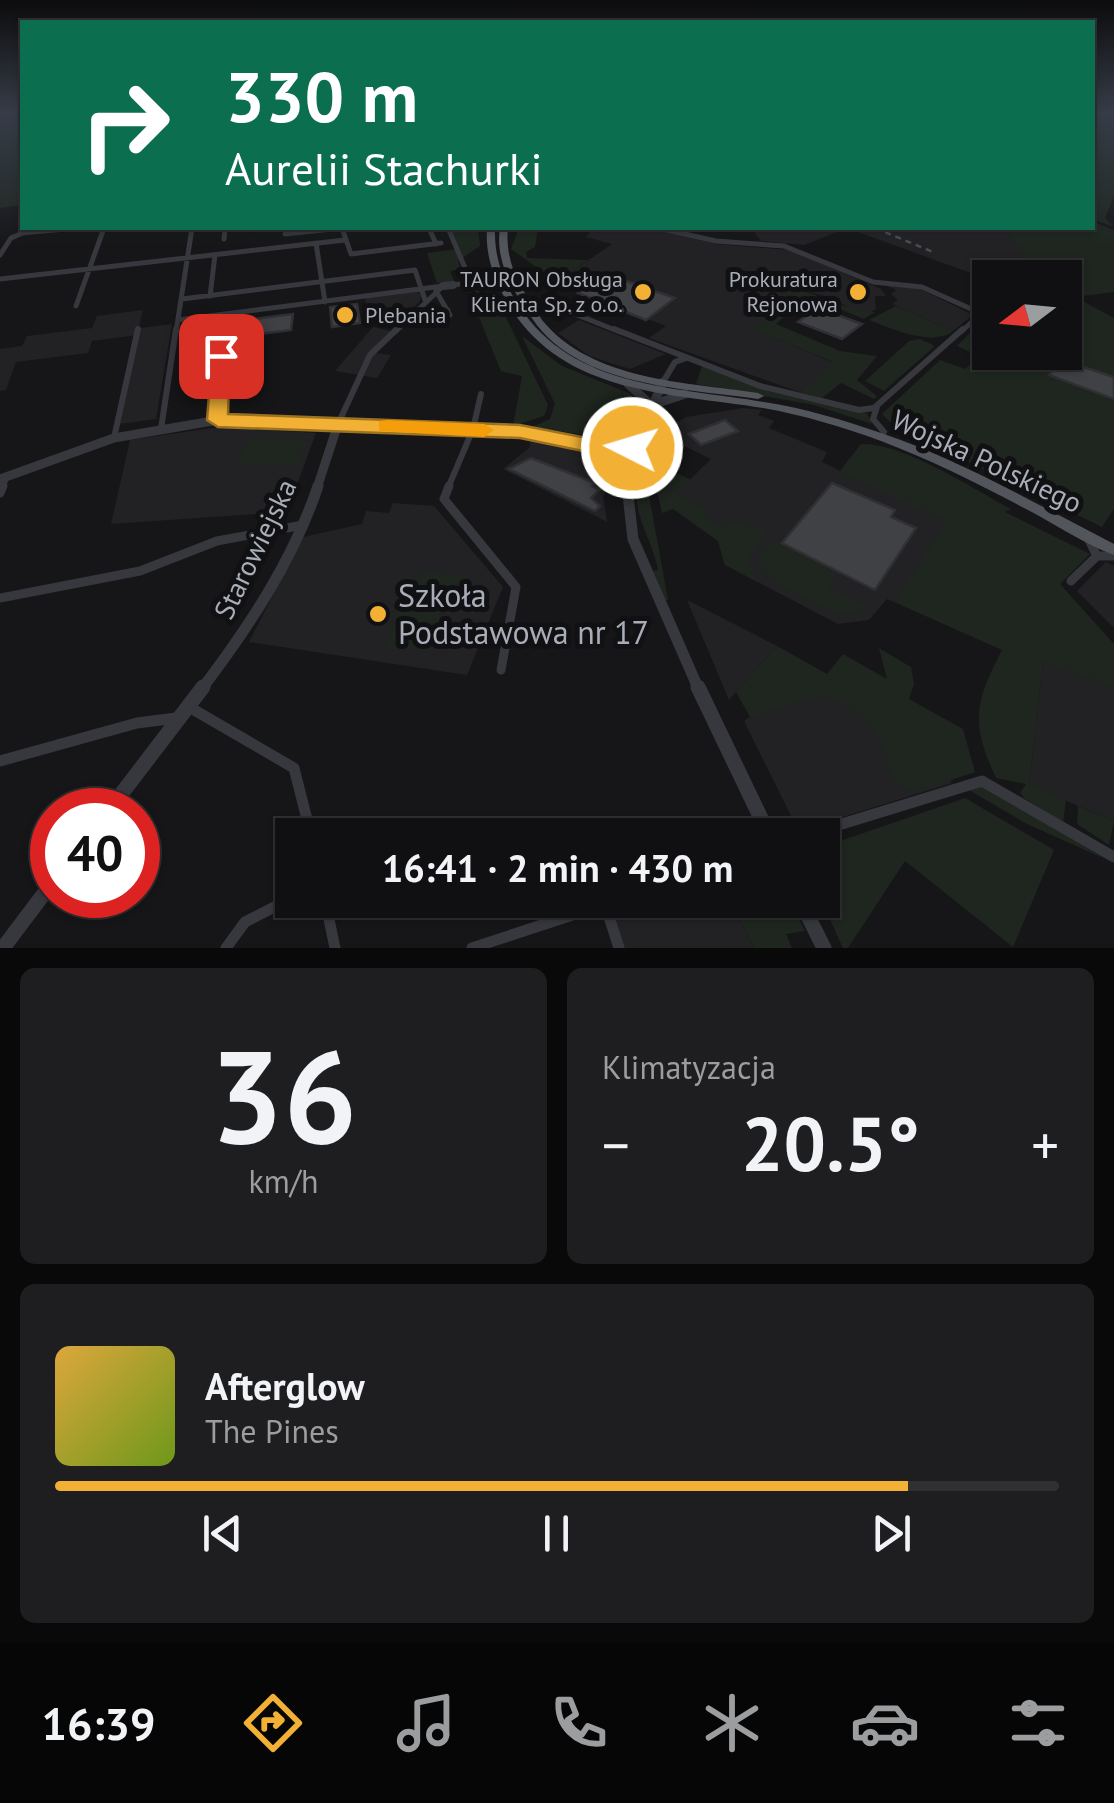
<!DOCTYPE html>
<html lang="pl">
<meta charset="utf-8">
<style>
body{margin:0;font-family:"PT Sans",sans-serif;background:#1e1e20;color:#f1f3f6;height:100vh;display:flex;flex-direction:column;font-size:38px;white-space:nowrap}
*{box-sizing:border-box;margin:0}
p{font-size:32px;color:#9c9d9f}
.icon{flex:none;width:55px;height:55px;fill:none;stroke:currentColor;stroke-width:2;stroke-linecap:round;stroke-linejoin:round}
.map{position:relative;height:948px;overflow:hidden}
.side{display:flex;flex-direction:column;gap:20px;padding:20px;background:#09090a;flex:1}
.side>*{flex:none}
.top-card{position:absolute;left:20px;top:20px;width:1075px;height:210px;border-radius:0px;box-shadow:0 2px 8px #0004,0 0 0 2px #303032;background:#0b6e4f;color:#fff;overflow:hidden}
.needle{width:65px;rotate:254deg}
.controls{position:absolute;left:972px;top:260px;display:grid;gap:20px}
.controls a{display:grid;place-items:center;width:110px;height:110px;border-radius:0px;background:#101012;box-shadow:0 2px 8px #0004,0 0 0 2px #303032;font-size:50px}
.speed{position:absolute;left:30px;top:788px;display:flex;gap:20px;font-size:50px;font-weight:700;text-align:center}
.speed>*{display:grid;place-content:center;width:130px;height:130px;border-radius:50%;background:#101012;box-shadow:0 2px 8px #0004,0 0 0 2px #303032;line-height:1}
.speed .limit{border:15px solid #d22;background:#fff;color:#111}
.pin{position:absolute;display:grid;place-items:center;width:85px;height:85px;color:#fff;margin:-42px;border-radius:20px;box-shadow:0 5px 15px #0006}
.me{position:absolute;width:110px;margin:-55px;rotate:275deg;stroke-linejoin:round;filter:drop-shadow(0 0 8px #0008)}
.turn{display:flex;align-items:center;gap:35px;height:210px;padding:0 40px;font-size:45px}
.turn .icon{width:130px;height:130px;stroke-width:2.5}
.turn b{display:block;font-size:70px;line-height:85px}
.big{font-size:75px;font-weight:800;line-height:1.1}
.side .card{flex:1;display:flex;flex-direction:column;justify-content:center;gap:15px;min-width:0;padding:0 35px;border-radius:15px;background:#1e1e20}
.side .dial{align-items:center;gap:0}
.dial b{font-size:130px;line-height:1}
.song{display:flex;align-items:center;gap:30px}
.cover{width:120px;height:120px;border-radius:15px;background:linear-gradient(135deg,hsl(40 70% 55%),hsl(80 70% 35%))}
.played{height:10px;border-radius:5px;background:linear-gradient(90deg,#f2b134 85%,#303032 85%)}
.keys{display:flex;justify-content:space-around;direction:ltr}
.heat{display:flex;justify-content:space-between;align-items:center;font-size:55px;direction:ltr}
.side .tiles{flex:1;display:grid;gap:20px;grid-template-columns:1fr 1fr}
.card:last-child{grid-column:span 2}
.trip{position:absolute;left:275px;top:818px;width:565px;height:100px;border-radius:0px;background:#101012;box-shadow:0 2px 8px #0004,0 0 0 2px #303032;font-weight:800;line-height:100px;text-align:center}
.menu{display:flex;height:160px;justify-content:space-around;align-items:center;background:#060607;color:#9c9d9f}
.menu .icon{width:70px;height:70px}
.menu .current{color:#f2b134}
.menu b{font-size:45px;color:#f1f3f6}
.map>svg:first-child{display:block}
.built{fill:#222225}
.green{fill:#1e261f}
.building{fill:#404145;stroke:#303034;stroke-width:2.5}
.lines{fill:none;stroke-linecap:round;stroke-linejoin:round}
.minor-far3{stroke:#37383d;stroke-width:5}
.minor-far2{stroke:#37383d;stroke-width:6}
.minor-far1{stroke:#37383d;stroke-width:9}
.minor{stroke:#37383d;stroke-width:11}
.tertiary-far3{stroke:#37383d;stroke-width:8}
.tertiary-far2{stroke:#37383d;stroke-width:9}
.tertiary-far1{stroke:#37383d;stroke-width:11}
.tertiary{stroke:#37383d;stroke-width:15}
.primary{fill:#53555c;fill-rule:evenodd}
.rail{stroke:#4a4c52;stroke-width:2.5;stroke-dasharray:6 5;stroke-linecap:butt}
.route{fill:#f2b134;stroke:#9d7322;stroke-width:2.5}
.slow{fill:#f59e0b}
.poi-dot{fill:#f2b134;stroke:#111113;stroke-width:4}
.labels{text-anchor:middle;stroke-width:10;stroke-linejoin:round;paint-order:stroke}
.far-poi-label{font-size:22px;fill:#a8adb8;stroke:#111113;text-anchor:end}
.street-label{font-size:28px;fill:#a8adb8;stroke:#111113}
.near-poi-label{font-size:32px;fill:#a8adb8;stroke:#111113;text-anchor:start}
</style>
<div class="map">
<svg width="1114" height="948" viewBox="0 0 1114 948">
<rect width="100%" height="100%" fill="#161618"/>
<!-- built -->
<path class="built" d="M593,228H650L716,244L790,250L881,289L886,296H875L876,309L863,316L832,298L799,289L753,328L834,363L799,392L649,338L666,326L558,285V281L612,244L586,237Z
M751,228H847L804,245L761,241Z
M847,228H1007L1027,260L1007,277L990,280Z
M887,286L916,287L973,315L953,331L892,304L898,300L891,294L896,290Z
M415,291L421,294L420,301L403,318L369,321L365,298Z
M143,310L137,335L92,341L88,353L16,362L6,390L0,391V349L22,346L27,336L92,328L97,316Z
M579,320L666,354L630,369L589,356L558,333Z
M172,324L156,419L120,424L141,328Z
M373,327L395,332L375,353L391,355L377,378L335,371Z
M743,408L762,410L758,415L774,421L769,428L827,452L822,462L947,522L894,602L887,599L869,620L838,624L725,565L718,541L673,508L675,494L711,459L657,433L686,417Z
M219,427L316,433L287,512L111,524L130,440Z
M531,438L617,459L612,484L603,496L607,522L503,469L529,448Z
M393,503L434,506L503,587L467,675L249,642L303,537L362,524L366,511L389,513Z
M1106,562L1114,566V628L1077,591Z
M687,600L777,646L729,700Z
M1043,661L1114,688V821L1029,785Z
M819,691L896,711L952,783L817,825L806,820L794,822L744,721L758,711Z
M677,900H730L754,948H618L608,923Z"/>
<!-- green -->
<path class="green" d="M0,114H22V205L0,208Z
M1093,114H1114V196L1105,218L1114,227L1093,219Z
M1093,222L1114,230V292L1075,297L1114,318V509L1102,527L894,426L882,414L940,360L965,369L979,356L957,346L990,313V352H1065V278L1025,277L1031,270L1007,228H1092Z
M448,228H484L478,229L480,246L458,261L461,269L450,271L454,281L437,283L427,253L457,249Z
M519,228H538L535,247L526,252L527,258L588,260L558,281L553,279L511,249Z
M491,286L548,405L544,416L513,426L522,376L501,371L467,288Z
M799,289L858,311L875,312L864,319L827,304L802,300L776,324L840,351L877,356L857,380L877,396L874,399L841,383L822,398L799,392L833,362L752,328Z
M896,306L953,331C933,347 892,329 869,320Z
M522,336L562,366L631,394L636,410L618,440L532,427L550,419L555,404Z
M920,339L935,346L884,391L865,381L909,341Z
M702,366L772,392L867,413L872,424L814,405L696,384Z
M252,438L309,441L296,466L237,463Z
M861,444C902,442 974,489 1011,509L1005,512L1090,554L1060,584L1114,644V688L1043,662L1029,784L1066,800L1063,823L1024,798L1020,793L1026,784L996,778C970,723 975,702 1002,650L894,602L946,522L840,471Z
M644,468L668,600H665L653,571L658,570C653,538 623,505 644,468Z
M669,469L691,480L676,494L709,510L704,515L721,528L734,522L766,531L749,558L756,581L725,565L718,541L673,509L662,513L654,477Z
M773,540L837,572L827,588L865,607C846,627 780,587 761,571L759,556Z
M423,571L466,576L461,595L415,591Z
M404,593L445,597L429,650L386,646Z
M777,646L827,674L843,654L887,679L879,648L911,667L914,684L909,699L963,729L975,772L915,792C897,787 891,774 883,758L888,754L861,712H853L835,698L809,699L750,717L736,692Z
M980,786L999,794L1105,859L1027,824L969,790Z
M965,798L1054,850L1013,947L905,861L848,948H843L821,900L823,847Z
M1078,806L1114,821L1109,845L1077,824Z
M730,900H790L805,931L786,934L792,948H754Z"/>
<!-- building -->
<path class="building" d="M607,274L643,287L675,298L646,320L578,293Z
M357,304L360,323L332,327L330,307Z
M816,309H821L862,324L842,339L798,322Z
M293,314L291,330L222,339L223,323Z
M1062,360L1114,377V399L1049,375Z
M725,420L738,431L701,445L689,434Z
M531,458L595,483L592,486L599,490L591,498L600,506L595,511L509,469Z
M832,483L895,510L891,517L916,528L875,590L782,543Z"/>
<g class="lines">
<!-- minor-far3 -->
<path class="minor-far3" d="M342,228L351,254L441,243
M429,228L436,244
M448,228L471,282
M658,228L716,241L784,246L873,282L922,287L978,312
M21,233L77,228
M285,234L342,228
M224,239L225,228
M316,243L325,302
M0,255L11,238L25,232
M1019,278L1029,267
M0,279L345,240
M453,285L499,279
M436,291L450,315
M210,296L215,255
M182,299L415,270L425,300
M76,306L104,228
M548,309L560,308L620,332
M412,311L448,310
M178,320L443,286
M176,332L192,228
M395,332L442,287
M961,332L990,305"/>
<!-- minor-far2 -->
<path class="minor-far2" d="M614,329L760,386L859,410L874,408L963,329
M663,382L675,362L686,358
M877,407L873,419L884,432
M218,420L221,356
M338,424L370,355L397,329
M161,429L176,329
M114,438L138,329
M2,488L7,476
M448,488L473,429L481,394"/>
<!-- minor-far1 -->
<path class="minor-far1" d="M449,486L444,499L516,587L501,670
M0,493L3,486
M1087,536L1097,556H1114
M1071,581L1097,556
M0,598L140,571L217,541L303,525"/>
<!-- minor -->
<path class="minor" d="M189,707L294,768L311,835
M0,761L137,723L176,718
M806,835L982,781L1114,857
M325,900L335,948
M605,904L619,948
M226,948L245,922L292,898
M472,948L618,900"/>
<!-- tertiary-far3 -->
<path class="tertiary-far3" d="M443,286L453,285"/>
<!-- tertiary-far2 -->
<path class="tertiary-far2" d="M628,384L651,405
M652,405L685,394
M0,479L114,438L224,419L520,432L631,454
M317,488L338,424
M627,488L631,454L663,382"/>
<!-- tertiary-far1 -->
<path class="tertiary-far1" d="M627,486L633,539L699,690
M201,690C248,628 293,561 318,486"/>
<!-- tertiary -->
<path class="tertiary" d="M698,687L769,835
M109,810L203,687
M800,900L824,948
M3,948L52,883"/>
<!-- primary -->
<path class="primary" d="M487,228H495C494,257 503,282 519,306C573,389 677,387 764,402C804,408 843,420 881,433C963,461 1038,505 1114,544V555C1084,544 1055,524 1026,509C979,484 931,460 881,441C843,427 803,415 763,408C671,393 565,395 510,307C495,282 485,257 487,228Z
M500,228H508C505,255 515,279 530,301C534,307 538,314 542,320C592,381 686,382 758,393L764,396L758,399C695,390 611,387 559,347C542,334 531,318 520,300C506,278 496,254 500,228Z"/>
<!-- rail -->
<path class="rail" d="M875,228L933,252"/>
</g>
<!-- sky -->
<linearGradient id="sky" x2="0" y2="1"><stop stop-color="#0c0c0d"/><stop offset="0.46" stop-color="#363c48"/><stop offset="1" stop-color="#363c48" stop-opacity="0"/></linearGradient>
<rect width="1114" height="246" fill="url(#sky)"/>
<!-- route -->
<path class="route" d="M221,351L230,356L228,414L520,425L623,445L640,443L642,454L631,461L520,438L218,427L207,420L212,356Z"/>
<!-- slow -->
<path class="slow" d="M387,420L484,424L494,430L484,437L379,431V421Z"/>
<!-- markers -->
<g class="poi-dot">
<circle cx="643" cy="292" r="10"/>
<circle cx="858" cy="292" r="10"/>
<circle cx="345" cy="315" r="10"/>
<circle cx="378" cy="614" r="10"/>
</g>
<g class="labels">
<!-- far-poi labels -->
<g class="far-poi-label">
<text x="623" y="287">TAURON Obsługa<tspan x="623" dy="25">Klienta Sp. z o.o.</tspan></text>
<text x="838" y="287">Prokuratura<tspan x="838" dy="25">Rejonowa</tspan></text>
<text x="365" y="323" text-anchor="start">Plebania</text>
</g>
<!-- street labels -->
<g class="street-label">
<text transform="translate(987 461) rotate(25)" y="10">Wojska Polskiego</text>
<text transform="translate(255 549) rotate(-64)" y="10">Starowiejska</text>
</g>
<!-- near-poi labels -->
<g class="near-poi-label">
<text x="398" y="607">Szkoła<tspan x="398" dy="37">Podstawowa nr 17</tspan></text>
</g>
</g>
</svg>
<div class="controls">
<a><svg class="needle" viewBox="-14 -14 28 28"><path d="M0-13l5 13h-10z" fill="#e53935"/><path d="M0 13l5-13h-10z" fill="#9c9d9f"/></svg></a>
</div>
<div class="speed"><div class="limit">40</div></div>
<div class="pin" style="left:221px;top:356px;background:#d93025"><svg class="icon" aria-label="arrive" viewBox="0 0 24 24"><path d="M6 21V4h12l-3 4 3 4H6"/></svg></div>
<svg class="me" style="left:632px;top:448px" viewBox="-20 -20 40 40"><circle r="17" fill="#f2b134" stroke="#fff" stroke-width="3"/><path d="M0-11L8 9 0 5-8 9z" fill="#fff"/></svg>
<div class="trip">16:41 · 2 min · 430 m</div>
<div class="top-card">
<div class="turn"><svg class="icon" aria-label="right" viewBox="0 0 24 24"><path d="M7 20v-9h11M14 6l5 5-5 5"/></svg><div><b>330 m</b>Aurelii Stachurki</div></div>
</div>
</div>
<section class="side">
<div class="tiles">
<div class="card dial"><b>36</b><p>km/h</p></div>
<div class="card"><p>Klimatyzacja</p>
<div class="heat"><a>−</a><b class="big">20.5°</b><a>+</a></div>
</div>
<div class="card">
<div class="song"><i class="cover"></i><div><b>Afterglow</b><p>The Pines</p></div></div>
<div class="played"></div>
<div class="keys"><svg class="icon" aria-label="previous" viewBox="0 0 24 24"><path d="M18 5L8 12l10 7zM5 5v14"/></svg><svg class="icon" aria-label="pause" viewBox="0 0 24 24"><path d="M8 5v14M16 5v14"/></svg><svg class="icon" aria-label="next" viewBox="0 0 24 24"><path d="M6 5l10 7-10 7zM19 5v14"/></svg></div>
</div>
</div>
</section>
<nav class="menu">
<b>16:39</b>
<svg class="icon current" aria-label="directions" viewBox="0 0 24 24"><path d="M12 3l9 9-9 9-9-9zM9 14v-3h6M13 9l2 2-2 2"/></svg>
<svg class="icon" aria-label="music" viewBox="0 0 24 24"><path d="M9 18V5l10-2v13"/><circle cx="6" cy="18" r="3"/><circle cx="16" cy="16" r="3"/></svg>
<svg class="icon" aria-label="phone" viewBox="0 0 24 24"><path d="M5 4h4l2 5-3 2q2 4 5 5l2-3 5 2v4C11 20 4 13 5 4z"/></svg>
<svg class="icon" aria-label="climate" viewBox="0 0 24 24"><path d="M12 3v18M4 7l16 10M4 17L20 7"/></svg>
<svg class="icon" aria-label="car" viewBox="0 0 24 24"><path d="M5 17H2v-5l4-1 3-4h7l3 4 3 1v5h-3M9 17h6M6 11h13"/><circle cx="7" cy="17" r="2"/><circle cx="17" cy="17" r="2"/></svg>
<svg class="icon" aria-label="filters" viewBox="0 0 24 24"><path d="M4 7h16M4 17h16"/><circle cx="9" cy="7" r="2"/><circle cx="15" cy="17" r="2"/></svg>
</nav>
